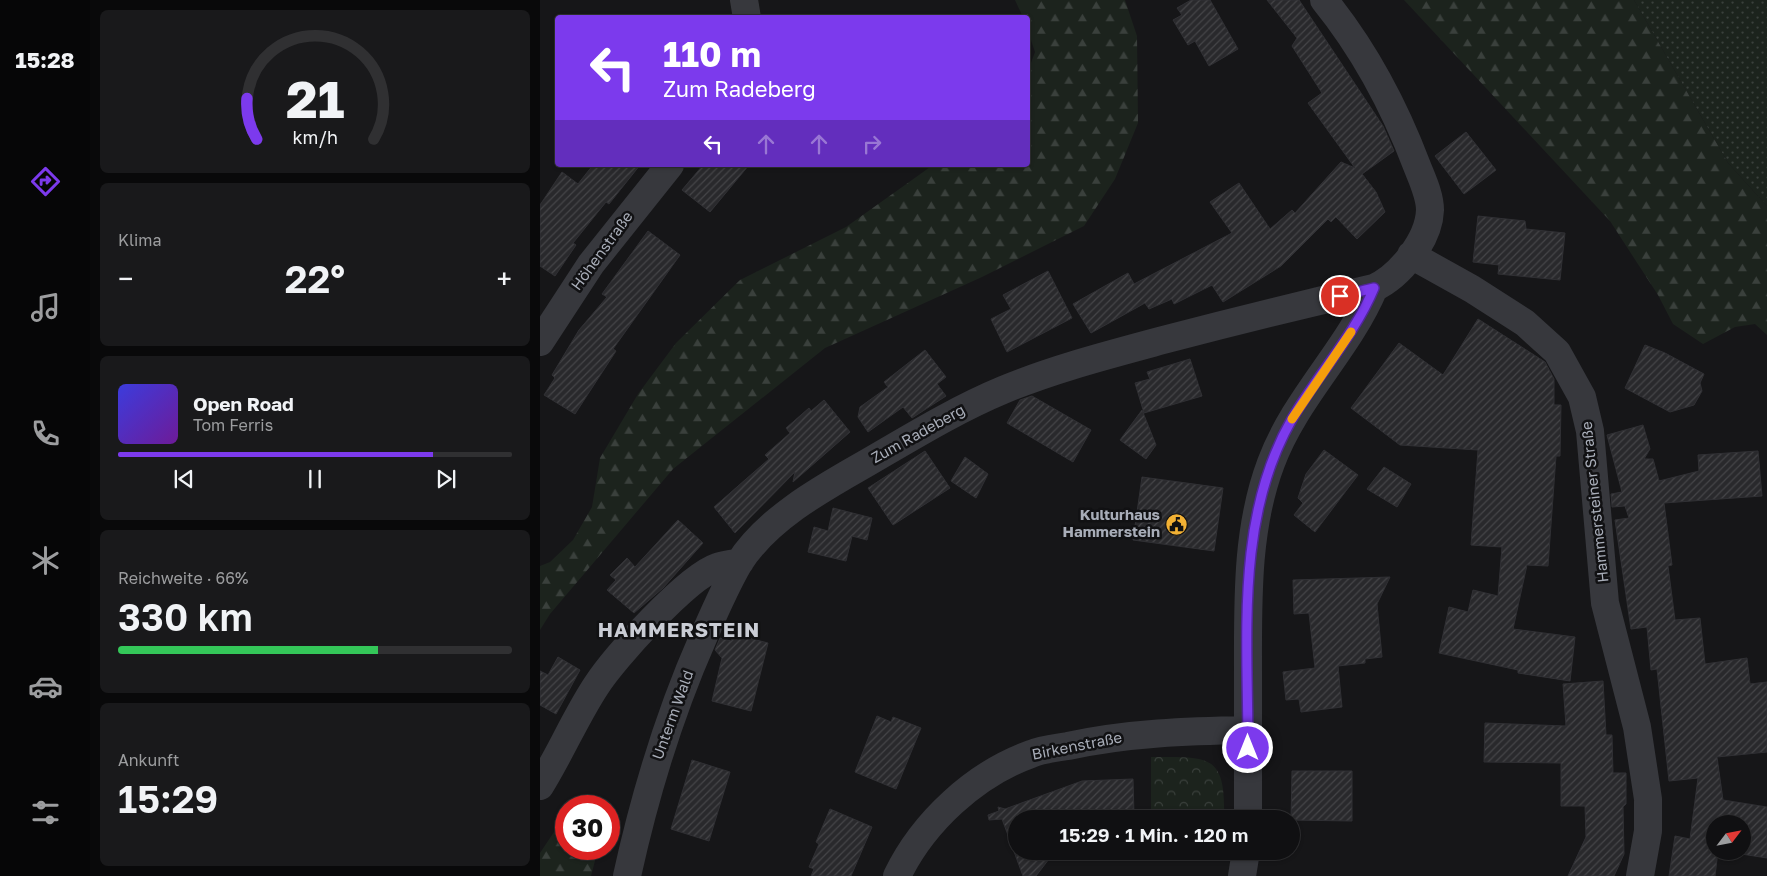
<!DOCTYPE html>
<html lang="de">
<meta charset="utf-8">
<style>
body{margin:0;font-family:"Golos Text",sans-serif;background:#19191b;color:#f1f3f6;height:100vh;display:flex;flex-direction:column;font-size:19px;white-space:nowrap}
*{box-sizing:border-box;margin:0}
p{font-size:16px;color:#9c9d9f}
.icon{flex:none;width:28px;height:28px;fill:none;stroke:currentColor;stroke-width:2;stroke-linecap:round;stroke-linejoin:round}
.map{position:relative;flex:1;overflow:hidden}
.drawer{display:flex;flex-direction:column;gap:10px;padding:10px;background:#09090a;width:450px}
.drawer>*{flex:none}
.guide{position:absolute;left:15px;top:15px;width:475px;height:152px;border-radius:5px;box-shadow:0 1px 4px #0004,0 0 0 1px #303032;background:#7c3aed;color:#fff;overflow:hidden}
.needle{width:32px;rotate:58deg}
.fabs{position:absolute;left:1166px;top:815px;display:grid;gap:10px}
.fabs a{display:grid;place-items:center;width:45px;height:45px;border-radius:50%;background:#101012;box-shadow:0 1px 4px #0004,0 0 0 1px #303032;font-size:25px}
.speed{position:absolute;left:15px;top:795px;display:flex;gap:10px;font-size:25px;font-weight:700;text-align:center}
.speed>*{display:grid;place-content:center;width:65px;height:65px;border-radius:50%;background:#101012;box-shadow:0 1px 4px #0004,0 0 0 1px #303032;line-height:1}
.speed .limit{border:8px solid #d22;background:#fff;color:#111}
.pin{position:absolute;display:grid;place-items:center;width:42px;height:42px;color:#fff;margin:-21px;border:2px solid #fff;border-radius:50%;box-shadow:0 1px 5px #0007}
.me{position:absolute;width:55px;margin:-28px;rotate:0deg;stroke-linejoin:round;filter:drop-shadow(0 0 4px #0008)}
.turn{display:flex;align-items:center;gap:18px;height:105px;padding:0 25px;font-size:22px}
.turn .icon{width:65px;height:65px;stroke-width:2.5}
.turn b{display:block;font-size:35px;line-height:42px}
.lanes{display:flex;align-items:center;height:48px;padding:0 25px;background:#0003;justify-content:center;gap:25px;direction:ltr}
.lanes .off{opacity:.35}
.big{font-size:38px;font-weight:600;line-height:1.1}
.drawer .widget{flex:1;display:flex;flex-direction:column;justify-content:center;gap:8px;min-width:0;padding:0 18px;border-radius:8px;background:#19191b}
.drawer .dial{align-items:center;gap:0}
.dial svg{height:130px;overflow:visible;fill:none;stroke:#303032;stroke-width:7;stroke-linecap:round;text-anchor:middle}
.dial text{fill:#f1f3f6;stroke:none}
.song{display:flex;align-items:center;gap:15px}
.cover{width:60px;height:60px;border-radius:8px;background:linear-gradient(135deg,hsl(240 70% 55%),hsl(280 70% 35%))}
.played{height:5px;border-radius:2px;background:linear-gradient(90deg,#7c3aed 80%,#303032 80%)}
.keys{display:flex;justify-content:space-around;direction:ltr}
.heat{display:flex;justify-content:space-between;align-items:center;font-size:28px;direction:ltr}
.charge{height:8px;border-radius:4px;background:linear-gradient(90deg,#34c759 66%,#303032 0)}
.trip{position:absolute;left:468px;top:810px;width:292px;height:50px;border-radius:25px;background:#101012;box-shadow:0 1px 4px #0004,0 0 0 1px #303032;font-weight:600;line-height:50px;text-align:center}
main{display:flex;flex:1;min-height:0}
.tab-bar{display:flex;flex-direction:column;width:90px;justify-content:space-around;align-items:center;background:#060607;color:#9c9d9f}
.tab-bar .icon{width:35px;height:35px}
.tab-bar .current{color:#7c3aed}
.tab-bar b{font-size:22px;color:#f1f3f6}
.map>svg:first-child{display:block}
.grass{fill:url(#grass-dots)}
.forest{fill:url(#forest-firs)}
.park{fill:url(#park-crowns)}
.building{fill:url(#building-hatch);stroke:#303034}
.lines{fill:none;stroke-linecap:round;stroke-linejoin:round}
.minor{stroke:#37383d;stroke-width:28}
.route-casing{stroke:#51269a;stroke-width:12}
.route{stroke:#7c3aed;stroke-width:9}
.slow{stroke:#f59e0b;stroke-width:9}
.labels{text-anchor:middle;stroke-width:5;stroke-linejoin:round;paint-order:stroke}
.street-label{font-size:15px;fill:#a8adb8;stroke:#111113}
.poi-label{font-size:15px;font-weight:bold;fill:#a8adb8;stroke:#111113;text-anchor:end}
.district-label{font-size:20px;font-weight:bold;letter-spacing:1px;fill:#c9ccd4;stroke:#111113}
</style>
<main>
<nav class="tab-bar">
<b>15:28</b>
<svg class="icon current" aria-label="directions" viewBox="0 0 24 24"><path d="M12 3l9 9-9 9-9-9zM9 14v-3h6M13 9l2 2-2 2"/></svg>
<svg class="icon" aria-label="music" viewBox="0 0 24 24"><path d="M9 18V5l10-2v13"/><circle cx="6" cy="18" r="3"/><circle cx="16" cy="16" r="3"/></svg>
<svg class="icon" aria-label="phone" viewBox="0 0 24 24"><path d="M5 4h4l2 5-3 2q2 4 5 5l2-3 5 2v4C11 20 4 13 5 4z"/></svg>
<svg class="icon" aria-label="climate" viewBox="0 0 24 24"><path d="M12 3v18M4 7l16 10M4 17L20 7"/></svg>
<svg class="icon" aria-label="car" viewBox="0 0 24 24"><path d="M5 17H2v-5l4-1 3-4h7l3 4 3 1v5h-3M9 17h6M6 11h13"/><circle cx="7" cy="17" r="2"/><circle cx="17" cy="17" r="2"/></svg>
<svg class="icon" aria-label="filters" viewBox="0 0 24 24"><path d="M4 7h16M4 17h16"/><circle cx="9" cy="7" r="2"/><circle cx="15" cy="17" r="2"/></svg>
</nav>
<section class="drawer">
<div class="widget dial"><svg viewBox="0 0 100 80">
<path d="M14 69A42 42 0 1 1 86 69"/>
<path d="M14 69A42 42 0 0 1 8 44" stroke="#7c3aed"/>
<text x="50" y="56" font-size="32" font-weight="700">21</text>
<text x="50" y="72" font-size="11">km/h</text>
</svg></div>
<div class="widget"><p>Klima</p>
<div class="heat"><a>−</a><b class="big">22°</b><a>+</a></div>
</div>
<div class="widget">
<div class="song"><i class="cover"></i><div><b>Open Road</b><p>Tom Ferris</p></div></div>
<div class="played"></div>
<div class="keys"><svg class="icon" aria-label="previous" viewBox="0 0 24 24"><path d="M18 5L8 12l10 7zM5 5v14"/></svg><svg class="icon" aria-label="pause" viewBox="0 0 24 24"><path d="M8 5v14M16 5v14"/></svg><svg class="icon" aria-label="next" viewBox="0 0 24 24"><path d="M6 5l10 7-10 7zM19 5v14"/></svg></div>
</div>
<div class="widget"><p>Reichweite · 66%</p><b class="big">330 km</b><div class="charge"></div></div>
<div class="widget"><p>Ankunft</p><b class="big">15:29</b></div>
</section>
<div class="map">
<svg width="1227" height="876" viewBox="0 0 1227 876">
<defs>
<pattern id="grass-dots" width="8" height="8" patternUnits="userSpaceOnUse" patternTransform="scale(1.25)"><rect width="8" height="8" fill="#1c231d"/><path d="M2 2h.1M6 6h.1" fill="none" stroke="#3a403c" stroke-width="1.8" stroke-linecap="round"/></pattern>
<pattern id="forest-firs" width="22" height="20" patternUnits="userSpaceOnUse" patternTransform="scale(1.25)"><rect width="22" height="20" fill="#1c231d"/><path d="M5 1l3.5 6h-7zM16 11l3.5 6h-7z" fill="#3a403c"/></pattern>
<pattern id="park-crowns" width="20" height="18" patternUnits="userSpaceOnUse" patternTransform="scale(1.25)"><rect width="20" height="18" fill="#1c231d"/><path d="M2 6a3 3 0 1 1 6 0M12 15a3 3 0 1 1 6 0" fill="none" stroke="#3a403c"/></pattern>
<pattern id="building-hatch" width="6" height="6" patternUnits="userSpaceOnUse" patternTransform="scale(1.25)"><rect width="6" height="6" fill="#29292c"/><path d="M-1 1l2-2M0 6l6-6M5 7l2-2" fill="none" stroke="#454548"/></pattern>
</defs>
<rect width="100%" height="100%" fill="#161618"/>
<!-- grass -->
<path class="grass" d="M1094,0H1227V206L1188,163Z"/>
<!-- forest -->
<path class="forest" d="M475,0H585L597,36L598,123L575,179L544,226L442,277L285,348L133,469L10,614L0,630V566L10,562L33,540L52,507L60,458L98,394L136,343L200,280L306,227L393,165H488V71L495,52L488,31V18L483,17Z
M864,0H1094L1188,163L1227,206V335L1215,324L1195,327L1163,344L1133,324L1118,295L1070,221Z
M26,814V849H58L51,876H0V853Z"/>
<!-- park -->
<path class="park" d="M611,757C669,757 686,753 684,819H611Z"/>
<!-- building -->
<path class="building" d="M651,0H670L698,49L669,66L655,41L648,45L633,20L642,15L637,8Z
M727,0H759L843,126L854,151L822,174L836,192L845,212L817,239L796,217L791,222L788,219L741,266L683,302L672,285L634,304L632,299L609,309L605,303L551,333L533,304L588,273L594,284L692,233L670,202L699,183L730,229L752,210L755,213L801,162L815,168L768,103L782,93L752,46L757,38Z
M926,132L956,170L924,194L895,156Z
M53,165H100L69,204L66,202L33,243L36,245L15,276L0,266V205L22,172L38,184Z
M163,165H209L170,212L142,190Z
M938,216L985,221L986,229L1025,233L1020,280L958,274L959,265L933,262Z
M108,231L140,255L73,349L76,351L35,414L4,395L15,378L12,375L39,330L67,297L62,294Z
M508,271L532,318L467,352L451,319L471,309L463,295Z
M938,319L1005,362L1014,379V405H1021L1020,456H1016L1008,566L987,565L973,629L1035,637L1030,681L978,673V670L899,653L909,607L928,612L933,590L958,596L962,547L931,545L938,450L860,445L811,408L859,343L903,375Z
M1105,345L1125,353L1164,374L1160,383L1162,391L1154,405L1130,412L1085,388Z
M385,350L406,377L397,384L406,396L372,418L363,407L328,432L318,417L320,407L348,387L344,382Z
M650,359L662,396L604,413L595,383L610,379L607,372Z
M492,396L551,430L533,462L467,423L480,400Z
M284,400L310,432L253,482L255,472L195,533L174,507L229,459L225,455L250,433L246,428L269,408L271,411Z
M602,410L616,445L606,459L580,440Z
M1103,425L1110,449L1104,459H1113L1119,481L1159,471L1158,455L1218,451L1222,496L1124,503L1132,565L1128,566L1135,620L1160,618L1165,664L1207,658L1210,684L1227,682V752L1177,757L1183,800L1227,807V858L1182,851H1202V824H1175V851H1178L1175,876H1129L1135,836L1150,839L1158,778L1129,781L1117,669L1111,670L1107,627L1091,629L1075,520L1089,518L1085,506L1072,507L1071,494L1082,492L1067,435Z
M784,450L818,475L775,532L754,515L763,503L758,498L766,474Z
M385,451L410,488L353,525L328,488Z
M425,457L448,474L436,498L411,481Z
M844,467L871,484L857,507L827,489Z
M602,477L683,488L674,551L593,540Z
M293,508L332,518L327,540L312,536L306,561L268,552L274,527L288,531Z
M138,520L163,543L123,588L94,613L67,590L76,580L70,575L87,558L95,567Z
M850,577L837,604L842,657L825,659V663L798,666L802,707L761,712L759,699L746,700L743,672L775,668L769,613L754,614L753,580Z
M193,634L228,643L211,711L172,701L182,658L175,650L180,638L191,641Z
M18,657L40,670L16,714L0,705V671L8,675Z
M1063,681L1066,735H1072L1073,773H1086V804L1083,807L1084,854L1074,876H1028L1046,837L1045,806H1021V763L944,762L945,723L1026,726L1023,684Z
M337,716L351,722L353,717L381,728L356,789L315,772Z
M152,760L190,772L169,841L131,829Z
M752,771H812V821L751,820Z
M593,779L594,815L476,819V851H506L509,859L496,876H483L462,819L449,820L448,815L459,811L458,807L465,809L542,781Z
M290,809L332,827L311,876H271L274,869L269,867L279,844L276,842Z"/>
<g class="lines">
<!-- minor -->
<path class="minor" d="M204,0L207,18
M871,255L932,289L985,323L1017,352L1042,397L1050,431L1065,603L1097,727L1108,799V831L1100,876
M0,342L51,264L130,165
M0,786C20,754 35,718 56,686C74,658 147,577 177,567C184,564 193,564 200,562
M708,819C708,770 708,721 708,671C708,602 706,529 731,463C755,398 808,350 834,288
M87,876C105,794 129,715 163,638C174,613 185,587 199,563C227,519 281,489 325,464C370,438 415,410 463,390C516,368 572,354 627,339C696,321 765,304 834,288C860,276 889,240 890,210C890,195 882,179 877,166C855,108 823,48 784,0
M357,876C383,822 435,774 491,754C502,749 516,748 528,746C588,733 648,731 708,730
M702,876L706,851"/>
</g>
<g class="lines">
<defs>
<path id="route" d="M708,748C708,638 695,518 752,419C778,374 814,336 834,288L800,296"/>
</defs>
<!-- route casing -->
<use href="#route" class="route-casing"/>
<!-- route -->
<use href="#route" class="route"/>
<!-- slow -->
<path class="slow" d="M752,419L811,332"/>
</g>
<!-- icons -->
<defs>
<symbol id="civic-disc" viewBox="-11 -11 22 22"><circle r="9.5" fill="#f2b134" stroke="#111113"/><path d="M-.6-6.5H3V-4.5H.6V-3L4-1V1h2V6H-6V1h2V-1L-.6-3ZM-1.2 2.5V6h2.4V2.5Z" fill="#111"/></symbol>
</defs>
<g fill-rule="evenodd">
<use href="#civic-disc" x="624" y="512" width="25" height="25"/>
</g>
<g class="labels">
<!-- street labels -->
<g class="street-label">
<text transform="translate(62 251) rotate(-54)" y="5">Höhenstraße</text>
<text transform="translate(378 434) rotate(-29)" y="5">Zum Radeberg</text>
<text transform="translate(1055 502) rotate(-96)" y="5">Hammersteiner Straße</text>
<text transform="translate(133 715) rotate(-70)" y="5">Unterm Wald</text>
<text transform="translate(537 746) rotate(-11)" y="5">Birkenstraße</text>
</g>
<!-- poi labels -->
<g class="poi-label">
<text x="620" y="520">Kulturhaus<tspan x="620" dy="17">Hammerstein</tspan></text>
</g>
<!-- district labels -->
<g class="district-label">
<text x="139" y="637">HAMMERSTEIN</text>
</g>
</g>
</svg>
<div class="fabs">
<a><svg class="needle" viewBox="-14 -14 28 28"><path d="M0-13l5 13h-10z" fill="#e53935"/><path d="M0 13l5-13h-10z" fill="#9c9d9f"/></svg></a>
</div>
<div class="speed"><div class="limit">30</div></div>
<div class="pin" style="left:800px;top:296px;background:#d93025"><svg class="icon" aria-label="arrive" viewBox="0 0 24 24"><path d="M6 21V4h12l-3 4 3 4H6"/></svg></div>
<svg class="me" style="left:708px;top:748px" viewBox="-20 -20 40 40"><circle r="17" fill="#7c3aed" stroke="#fff" stroke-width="3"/><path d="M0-11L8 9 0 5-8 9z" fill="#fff"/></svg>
<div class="trip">15:29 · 1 Min. · 120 m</div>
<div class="guide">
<div class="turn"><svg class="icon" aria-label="left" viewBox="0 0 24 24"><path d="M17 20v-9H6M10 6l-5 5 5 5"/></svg><div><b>110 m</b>Zum Radeberg</div></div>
<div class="lanes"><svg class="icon" aria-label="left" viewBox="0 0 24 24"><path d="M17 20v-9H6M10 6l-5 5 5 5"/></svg><svg class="icon off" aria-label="ahead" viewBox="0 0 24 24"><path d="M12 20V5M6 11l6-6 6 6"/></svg><svg class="icon off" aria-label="ahead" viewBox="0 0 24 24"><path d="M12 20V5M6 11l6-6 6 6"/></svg><svg class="icon off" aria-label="right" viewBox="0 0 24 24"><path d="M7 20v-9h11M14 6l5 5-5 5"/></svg></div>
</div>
</div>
</main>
